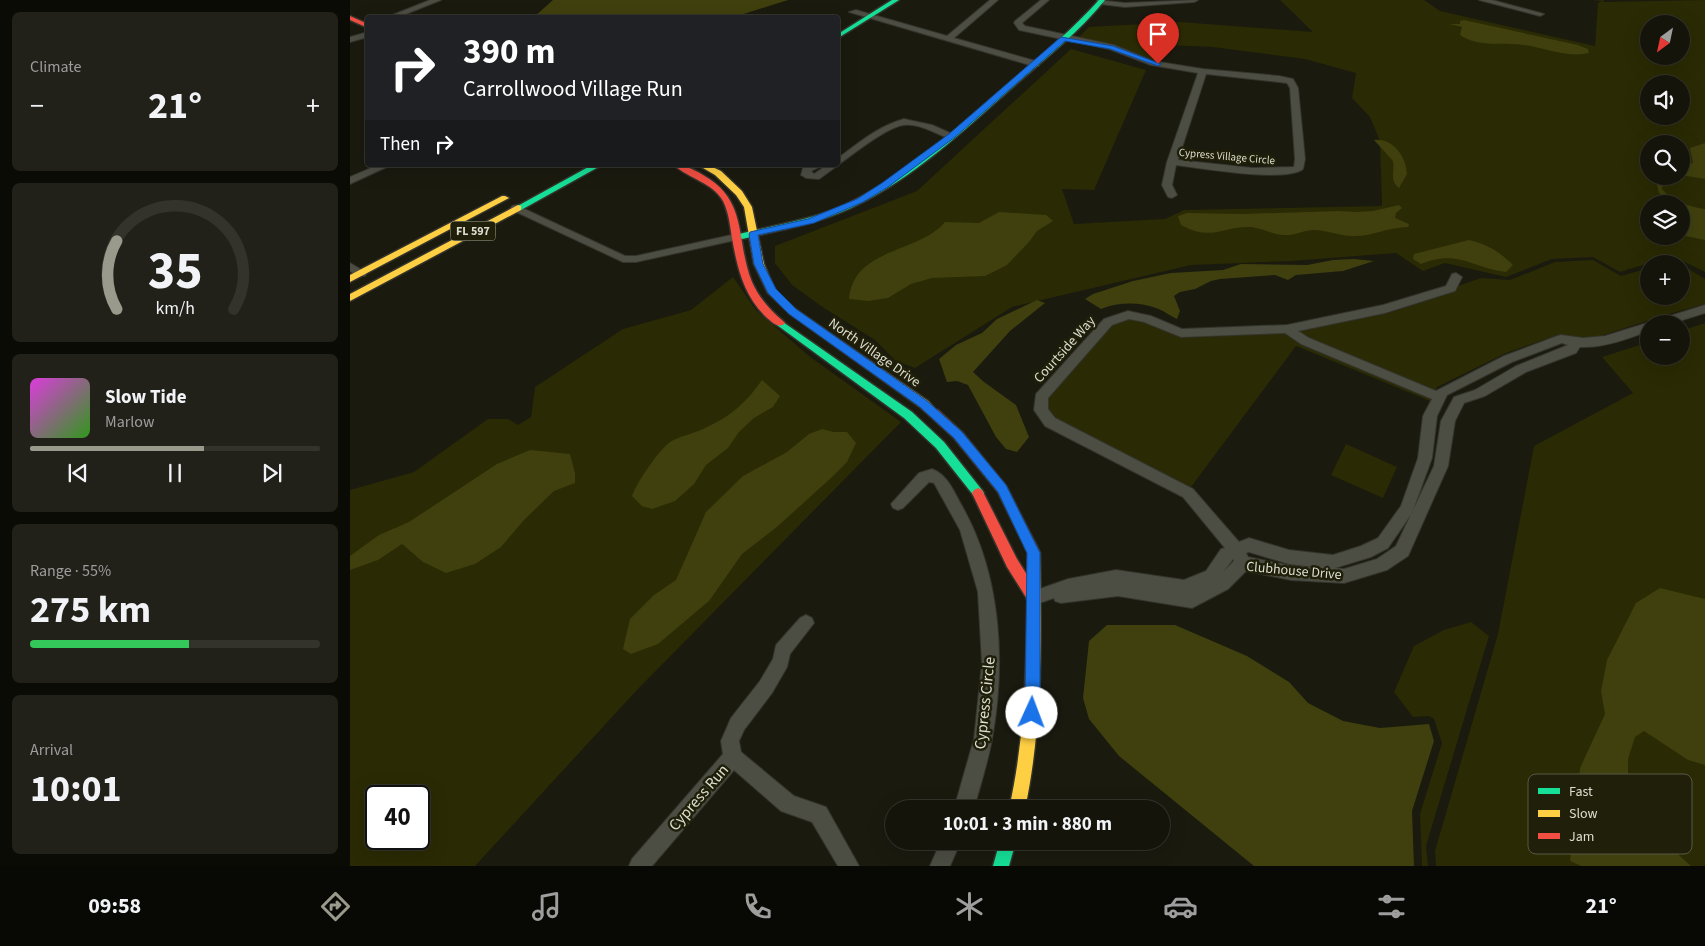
<!DOCTYPE html>
<meta charset="utf-8">
<style>
body{margin:0;font-family:"Source Sans 3",sans-serif;background:#212119;color:#f1f3f6;height:100vh;display:flex;flex-direction:column;font-size:19px;white-space:nowrap}
*{box-sizing:border-box;margin:0}
p{font-size:16px;color:#9d9e9d}
.icon{flex:none;width:28px;height:28px;fill:none;stroke:currentColor;stroke-width:2;stroke-linecap:round;stroke-linejoin:round}
.map{position:relative;flex:1;overflow:hidden}
.drawer{display:flex;flex-direction:column;gap:12px;padding:12px;background:#0b0b06;width:350px}
.drawer>*{flex:none}
.guide{position:absolute;left:15px;top:15px;width:475px;height:152px;border-radius:5px;box-shadow:0 5px 20px #0002,0 0 0 1px #33332c;background:#202124;color:#fff;overflow:hidden}
.needle{width:32px;rotate:213deg}
.buttons{position:absolute;left:1290px;top:15px;display:grid;gap:10px}
.buttons a{display:grid;place-items:center;width:50px;height:50px;border-radius:50%;background:#14140b;box-shadow:0 5px 20px #0002,0 0 0 1px #33332c;font-size:25px}
.speed{position:absolute;left:15px;top:785px;display:flex;gap:10px;font-size:25px;font-weight:700;text-align:center}
.speed>*{display:grid;place-content:center;width:65px;height:65px;border-radius:50%;background:#14140b;box-shadow:0 5px 20px #0002,0 0 0 1px #33332c;line-height:1}
.speed .limit{border:2px solid #111;border-radius:8px;background:#fff;color:#111}
.pin{position:absolute;display:grid;place-items:center;width:42px;height:42px;color:#fff;margin:-51px -21px;border-radius:50% 50% 50% 0;rotate:-45deg;box-shadow:0 0 5px #0007}
.pin .icon{rotate:45deg}
.me{position:absolute;width:55px;margin:-28px;rotate:2deg;stroke-linejoin:round;filter:drop-shadow(0 0 4px #0008)}
.turn{display:flex;align-items:center;gap:18px;height:105px;padding:0 15px;font-size:22px}
.turn .icon{width:65px;height:65px;stroke-width:2.5}
.turn b{display:block;font-size:35px;line-height:42px}
.then{display:flex;align-items:center;height:48px;padding:0 15px;background:#0003;gap:10px;font-size:19px}
.big{font-size:38px;font-weight:700;line-height:1.1}
.drawer .tile{flex:1;display:flex;flex-direction:column;justify-content:center;gap:8px;min-width:0;padding:0 18px;border-radius:8px;background:#212119}
.drawer .dial{align-items:center;gap:0}
.dial svg{height:130px;overflow:visible;fill:none;stroke:#33332c;stroke-width:7;stroke-linecap:round;text-anchor:middle}
.dial text{fill:#f1f3f6;stroke:none}
.song{display:flex;align-items:center;gap:15px}
.cover{width:60px;height:60px;border-radius:8px;background:linear-gradient(135deg,hsl(300 70% 55%),hsl(110 70% 35%))}
.played{height:5px;border-radius:2px;background:linear-gradient(90deg,#99998c 60%,#33332c 60%)}
.keys{display:flex;justify-content:space-around;direction:ltr}
.heat{display:flex;justify-content:space-between;align-items:center;font-size:28px;direction:ltr}
.charge{height:8px;border-radius:4px;background:linear-gradient(90deg,#34c759 55%,#33332c 0)}
.trip{position:absolute;left:535px;top:800px;width:285px;height:50px;border-radius:25px;background:#14140b;box-shadow:0 5px 20px #0002,0 0 0 1px #33332c;font-weight:700;line-height:50px;text-align:center}
.dock{display:flex;height:80px;justify-content:space-around;align-items:center;background:#080804;color:#9d9e9d}
.dock .icon{width:35px;height:35px}
.dock .selected{color:#99998c}
.dock b{font-size:22px;color:#f1f3f6}
main{display:flex;flex:1;min-height:0}
.map>svg:first-child{display:block}
.green{fill:#2a2a04;fill-rule:evenodd}
.water{fill:#3f400d}
.lines{fill:none;stroke-linecap:round;stroke-linejoin:round}
.street-casing{stroke:#34342c;stroke-width:2}
.fast-casing{stroke:#34342c;stroke-width:3}
.slow-casing{stroke:#34342c;stroke-width:3}
.jam-casing{stroke:#34342c;stroke-width:3}
.street{fill:#4c4d43;fill-rule:evenodd}
.fast{fill:#16e098;fill-rule:evenodd}
.slow{fill:#ffcf43;fill-rule:evenodd}
.jam{fill:#f24e42;fill-rule:evenodd}
.route{fill:#1a73e8;stroke:#114b97}
.labels{text-anchor:middle;stroke-width:5;stroke-linejoin:round;paint-order:stroke}
.far-street-label{font-size:11px;fill:#ddded0;stroke:#1f1f0a}
.shield{fill:#1f1f0a;stroke:#a4a595;stroke-width:1}
.shield-label{font-size:12px;font-weight:bold;fill:#ddded0}
.street-label{font-size:14px;fill:#ddded0;stroke:#1f1f0a}
.near-street-label{font-size:16px;fill:#ddded0;stroke:#1f1f0a}
.key{fill:#1f1f0a;stroke:#585845;stroke-width:1}
.key-label{font-size:14px;fill:#ddded0}
</style>
<main>
<section class="drawer">
<div class="tile"><p>Climate</p>
<div class="heat"><a>−</a><b class="big">21°</b><a>+</a></div>
</div>
<div class="tile dial"><svg viewBox="0 0 100 80">
<path d="M14 69A42 42 0 1 1 86 69"/>
<path d="M14 69A42 42 0 0 1 14 27" stroke="#99998c"/>
<text x="50" y="56" font-size="32" font-weight="700">35</text>
<text x="50" y="72" font-size="11">km/h</text>
</svg></div>
<div class="tile">
<div class="song"><i class="cover"></i><div><b>Slow Tide</b><p>Marlow</p></div></div>
<div class="played"></div>
<div class="keys"><svg class="icon" aria-label="previous" viewBox="0 0 24 24"><path d="M18 5L8 12l10 7zM5 5v14"/></svg><svg class="icon" aria-label="pause" viewBox="0 0 24 24"><path d="M8 5v14M16 5v14"/></svg><svg class="icon" aria-label="next" viewBox="0 0 24 24"><path d="M6 5l10 7-10 7zM19 5v14"/></svg></div>
</div>
<div class="tile"><p>Range · 55%</p><b class="big">275 km</b><div class="charge"></div></div>
<div class="tile"><p>Arrival</p><b class="big">10:01</b></div>
</section>
<div class="map">
<svg width="1355" height="866" viewBox="0 0 1355 866">
<rect width="100%" height="100%" fill="#1a1a0f"/>
<!-- green -->
<path class="green" d="M930,0H1074L1090,11L1245,46L1248,3L1252,1L1241,0H1254L1253,2L1355,0V272L1323,256L1270,272L1243,257L1202,259L1156,277L1095,263L1073,271L1046,253L941,261L841,265L662,307L565,368L546,361L525,340L474,308L442,285L425,263V246L567,191L721,49L796,70L744,190L712,189L724,224L815,219L834,210L1032,206L1030,141L1020,117L1002,98L1006,73L955,59L863,47L815,45L804,62L766,47L727,39L739,27L830,22L963,32ZM1299,24H1331V56H1299ZM1299,84H1331V116H1299ZM1299,144H1331V176H1299ZM1299,204H1331V236H1299Z
M1243,260L1271,276L1299,268V296H1331V264H1312L1324,260L1355,279V304L1312,316L1247,337L1224,339L1207,335L1156,353L1087,387L1085,391L958,338L949,331L1039,313L1104,292L1108,286L1131,278L1160,280L1205,262Z
M383,277L406,310L459,356L551,422L286,691L125,866H0V490L64,472L138,419H158L168,425L181,417L185,387L273,329L341,310ZM26,796H69V839H26Z
M779,319L795,322L831,338L936,333L952,345L1081,399L1080,401L946,346L841,487L705,418L698,408L697,398L762,325Z
M1355,323V866H1086L1085,851L1148,634L1184,446L1283,393L1252,357L1299,342V356H1331V331Z
M996,444L1047,467L1033,498L981,475Z
M1121,622L1139,636L1076,846L1078,866H1072L1070,814L1092,743L1084,719L1079,716L1063,717L1044,692L1064,646L1094,630Z"/>
<!-- water -->
<path class="water" d="M203,0H438L384,17H184Z
M1114,20L1228,45L1238,49L1239,53C1217,58 1195,48 1174,45C1153,42 1129,48 1110,35L1112,27L1099,24H1110V21Z
M1024,140C1043,138 1056,156 1057,174L1049,188C1039,180 1045,171 1043,161Z
M1355,143V179L1331,175V166L1343,163L1340,148Z
M1299,176L1306,178L1309,176H1324C1318,178 1313,182 1312,189C1322,201 1340,207 1355,209V240L1331,235V204H1321L1309,193L1306,181L1297,178Z
M1049,205L1052,208L1046,213L1045,218L1059,224L1058,227C1039,227 1021,237 1002,236C989,236 977,230 964,230C954,230 945,236 934,235C923,235 912,228 901,227C872,226 862,242 831,225L828,216L837,213L892,214L989,211L1006,212L1023,211Z
M649,212L696,215L703,221L687,231L679,242L657,265L635,276L582,278L561,284L538,298L518,301L499,299C504,247 568,254 595,222L629,223Z
M1119,240C1137,244 1150,252 1163,265L1156,272C1121,268 1109,249 1071,264L1063,259L1064,254Z
M1004,259L1024,261L993,271L946,275L938,280L925,275L870,279L861,281L845,289L830,292L824,296L830,311L827,319C820,316 813,310 806,308C788,302 769,302 751,309L735,299L743,294L783,281L821,273L873,270L891,264L957,265L983,260Z
M687,300L695,303L660,331L623,372L634,382L666,405L679,437L667,452L656,449L646,437L618,385L607,381L597,382L589,359L606,345L632,333L647,319Z
M412,380L430,396L423,407L404,418L389,432L378,448L356,465L344,484L325,501L302,509L292,506L282,496C287,482 308,451 320,442C329,436 343,434 353,429C381,416 394,405 412,380Z
M472,429L484,432H497L506,443L497,462L481,478L428,526L392,554L359,601L308,644L281,654L273,649L280,619L304,595L326,580L356,512L393,476L437,452L459,434Z
M180,450L220,454L225,473V483L204,491L174,520L151,547L125,564L96,573L73,562L52,544L28,560L0,570V556L29,535L59,522L147,464Z
M1310,588L1355,599V765L1338,760L1294,731L1285,737L1278,759V779L1294,802L1309,837L1341,866H1231L1220,861L1230,768L1255,714L1251,691L1257,660L1286,603Z
M757,625H825L897,656L939,682L958,703L993,721L1030,728L1079,724L1084,741L1062,811L1064,866H904L769,756L739,719L733,698L739,641Z"/>
<g class="lines">
<defs>
<path id="street" d="M80,0H91L46,18H35Z
M640,0H648L604,38L689,62V66H683L499,12L506,10L597,36Z
M691,0H699L672,23L675,26L764,45L803,61L853,69L929,76L943,79L948,88L955,159L953,169C936,183 850,168 826,165L822,185L827,195L822,198L818,197L812,185L817,162L848,73L801,65L759,49L669,30L664,23L665,21ZM856,74L937,83L940,88L945,159L944,167L903,168L828,160Z
M747,0L775,3L848,0L844,2L775,7L750,4H747Z
M1129,0H1142L1194,14L1190,16Z
M18,32V37L0,42V37Z
M554,119L582,125L607,136L602,139C586,135 571,123 554,125C534,127 487,167 469,179L456,178L451,175L453,168L460,165H473L461,171L464,174L477,165H488V158C509,143 528,126 554,119Z
M28,165H41L0,184V177Z
M166,205L275,256H286L386,234L391,237L386,240L286,262H273L162,210L161,208L162,206Z
M0,263L17,273L15,276H7L0,271Z
M1106,273L1112,277L1105,291L1035,313L948,331L959,338L1086,391L1154,356L1207,336L1211,335L1233,338L1255,336L1355,305V313L1320,324H1299V331C1277,339 1254,348 1230,347L1226,353L1176,372L1135,396L1114,403L1105,421L1098,466L1058,556L1037,570L994,583L941,580L896,571L878,589L842,608L768,596L711,603L705,601L704,598L684,605L678,603L676,598L678,593L718,579L766,570L834,580L856,571L871,549L875,548L833,497L695,426L684,410L686,394L754,319L778,311L801,316L832,329L937,325L1033,305L1096,286L1102,274ZM779,319L794,322L831,337L935,333L951,344L1082,399L1073,416L1068,458L1051,506L1028,538L1011,546L983,555L939,550L899,538L889,542L843,489L705,418L698,409V398L762,325ZM1212,343L1218,345L1166,366L1125,390L1104,397L1091,421L1084,466L1046,546L1027,559L994,569L985,568L1021,557L1038,548L1062,513L1082,458L1087,416L1097,395L1162,362ZM899,552L939,564L973,568L941,566L898,557L896,553ZM883,559L884,561L874,571Z
M582,469C598,475 604,492 612,506C651,575 656,662 642,739C638,762 630,786 624,809H604L624,739L632,663L628,592L610,530L584,483L579,482L553,508L548,510L543,508L541,504L569,473Z
M456,615L462,618L464,623L440,654L437,667L422,693L394,730L389,741L391,752L444,796L476,807L509,866H488L462,822L431,811L384,770L302,866H279L282,859L373,754L371,741L381,718L410,681L423,659L426,645L450,618Z
M591,841H611L600,866H580Z"/>
<path id="fast" d="M542,0H549L488,38V34Z
M749,0H755C729,32 695,59 664,86C613,131 563,179 501,208C467,224 429,230 392,239L388,236L389,234C425,225 461,220 495,205C553,178 600,135 648,93C683,63 718,34 749,0Z
M242,165H252L171,210H165L164,208Z
M430,320L562,412L594,442L632,490L634,493L632,496L628,498L624,496L586,448L554,418L427,325L425,323L427,321Z
M650,841H666L659,866H643Z"/>
<path id="slow" d="M348,165H358L371,171L392,191L402,207L414,264L425,290L445,309L578,401L589,413L588,416H580L570,407L439,313L418,293L404,264L394,207L386,195L365,175Z
M152,196H155L159,198L0,282V275Z
M168,205L171,206V210L0,301V294Z
M680,540L684,541L690,553C691,639 693,724 675,809H659C678,724 677,639 678,553L674,545L676,541Z"/>
<path id="jam" d="M0,16L18,24V28L0,20Z
M324,165C335,165 343,169 353,175C399,201 385,240 402,282C409,298 420,310 433,321L435,323L433,325C426,327 422,322 417,318C394,297 387,267 382,238C380,226 379,213 373,201C362,182 339,179 324,165Z
M584,409L588,410L612,432L656,486L686,545L684,549L680,550L676,549L648,492L604,438L580,416L579,413Z
M628,488L632,490L667,559L689,594L691,598L689,602L684,604L679,602L657,567L622,493L624,490Z"/>
</defs>
<!-- street casing -->
<use href="#street" class="street-casing"/>
<!-- fast casing -->
<use href="#fast" class="fast-casing"/>
<!-- slow casing -->
<use href="#slow" class="slow-casing"/>
<!-- jam casing -->
<use href="#jam" class="jam-casing"/>
<!-- street -->
<use href="#street" class="street"/>
<!-- fast -->
<use href="#fast" class="fast"/>
<!-- slow -->
<use href="#slow" class="slow"/>
<!-- jam -->
<use href="#jam" class="jam"/>
</g>
<!-- route -->
<path class="route" d="M711,37L763,46L811,64L808,66L760,49L715,41L605,137L538,187L513,202L464,223L408,235L413,264L426,289L446,309L577,401L612,432L656,485L690,553V713L687,719L682,721L677,719L675,713L677,553L648,492L604,438L570,407L439,314L418,293L404,264L399,234L400,232L458,219L507,199L532,183L599,134Z"/>
<g class="labels">
<!-- far-street labels -->
<g class="far-street-label">
<text transform="translate(877 156) rotate(5)" y="4">Cypress Village Circle</text>
</g>
<!-- shield labels -->
<rect class="shield" x="100.5" y="221.5" width="45" height="19" rx="4"/>
<g class="shield-label">
<text x="123" y="235">FL 597</text>
</g>
<!-- street labels -->
<g class="street-label">
<text transform="translate(714 349) rotate(-48)" y="5">Courtside Way</text>
<text transform="translate(525 352) rotate(35)" y="5">North Village Drive</text>
<text transform="translate(944 570) rotate(5)" y="5">Clubhouse Drive</text>
</g>
<!-- near-street labels -->
<g class="near-street-label">
<text transform="translate(634 703) rotate(-84)" y="6">Cypress Circle</text>
<text transform="translate(348 797) rotate(-49)" y="6">Cypress Run</text>
</g>
</g>
<!-- legend -->
<rect x="1178" y="774" width="164" height="80" rx="8" class="key"/>
<rect x="1188" y="788" width="22" height="6" fill="#16e098"/>
<rect x="1188" y="810" width="22" height="7" fill="#ffcf43"/>
<rect x="1188" y="833" width="22" height="6" fill="#f24e42"/>
<g class="key-label">
<text x="1219" y="796">Fast</text>
<text x="1219" y="818">Slow</text>
<text x="1219" y="841">Jam</text>
</g>
</svg>
<div class="buttons">
<a><svg class="needle" viewBox="-14 -14 28 28"><path d="M0-13l5 13h-10z" fill="#e53935"/><path d="M0 13l5-13h-10z" fill="#9d9e9d"/></svg></a>
<a><svg class="icon" aria-label="sound" viewBox="0 0 24 24"><path d="M4 9h4l5-4v14l-5-4H4zM17 9q2 3 0 6"/></svg></a>
<a><svg class="icon" aria-label="search" viewBox="0 0 24 24"><circle cx="10" cy="10" r="6"/><path d="M15 15l6 6"/></svg></a>
<a><svg class="icon" aria-label="layers" viewBox="0 0 24 24"><path d="M12 4l9 5-9 5-9-5zM3 14l9 5 9-5"/></svg></a>
<a>+</a>
<a>−</a>
</div>
<div class="speed"><div class="limit">40</div></div>
<div class="pin" style="left:808px;top:64px;background:#d93025"><svg class="icon" aria-label="arrive" viewBox="0 0 24 24"><path d="M6 21V4h12l-3 4 3 4H6"/></svg></div>
<svg class="me" style="left:682px;top:713px" viewBox="-20 -20 40 40"><circle r="19" fill="#fff"/><path d="M0-13L10 11 0 6-10 11z" fill="#1a73e8"/></svg>
<div class="trip">10:01 · 3 min · 880 m</div>
<div class="guide">
<div class="turn"><svg class="icon" aria-label="right" viewBox="0 0 24 24"><path d="M7 20v-9h11M14 6l5 5-5 5"/></svg><div><b>390 m</b>Carrollwood Village Run</div></div>
<div class="then">Then<svg class="icon" aria-label="right" viewBox="0 0 24 24"><path d="M7 20v-9h11M14 6l5 5-5 5"/></svg></div>
</div>
</div>
</main>
<nav class="dock">
<b>09:58</b>
<svg class="icon selected" aria-label="directions" viewBox="0 0 24 24"><path d="M12 3l9 9-9 9-9-9zM9 14v-3h6M13 9l2 2-2 2"/></svg>
<svg class="icon" aria-label="music" viewBox="0 0 24 24"><path d="M9 18V5l10-2v13"/><circle cx="6" cy="18" r="3"/><circle cx="16" cy="16" r="3"/></svg>
<svg class="icon" aria-label="phone" viewBox="0 0 24 24"><path d="M5 4h4l2 5-3 2q2 4 5 5l2-3 5 2v4C11 20 4 13 5 4z"/></svg>
<svg class="icon" aria-label="climate" viewBox="0 0 24 24"><path d="M12 3v18M4 7l16 10M4 17L20 7"/></svg>
<svg class="icon" aria-label="car" viewBox="0 0 24 24"><path d="M5 17H2v-5l4-1 3-4h7l3 4 3 1v5h-3M9 17h6M6 11h13"/><circle cx="7" cy="17" r="2"/><circle cx="17" cy="17" r="2"/></svg>
<svg class="icon" aria-label="filters" viewBox="0 0 24 24"><path d="M4 7h16M4 17h16"/><circle cx="9" cy="7" r="2"/><circle cx="15" cy="17" r="2"/></svg>
<b>21°</b>
</nav>
